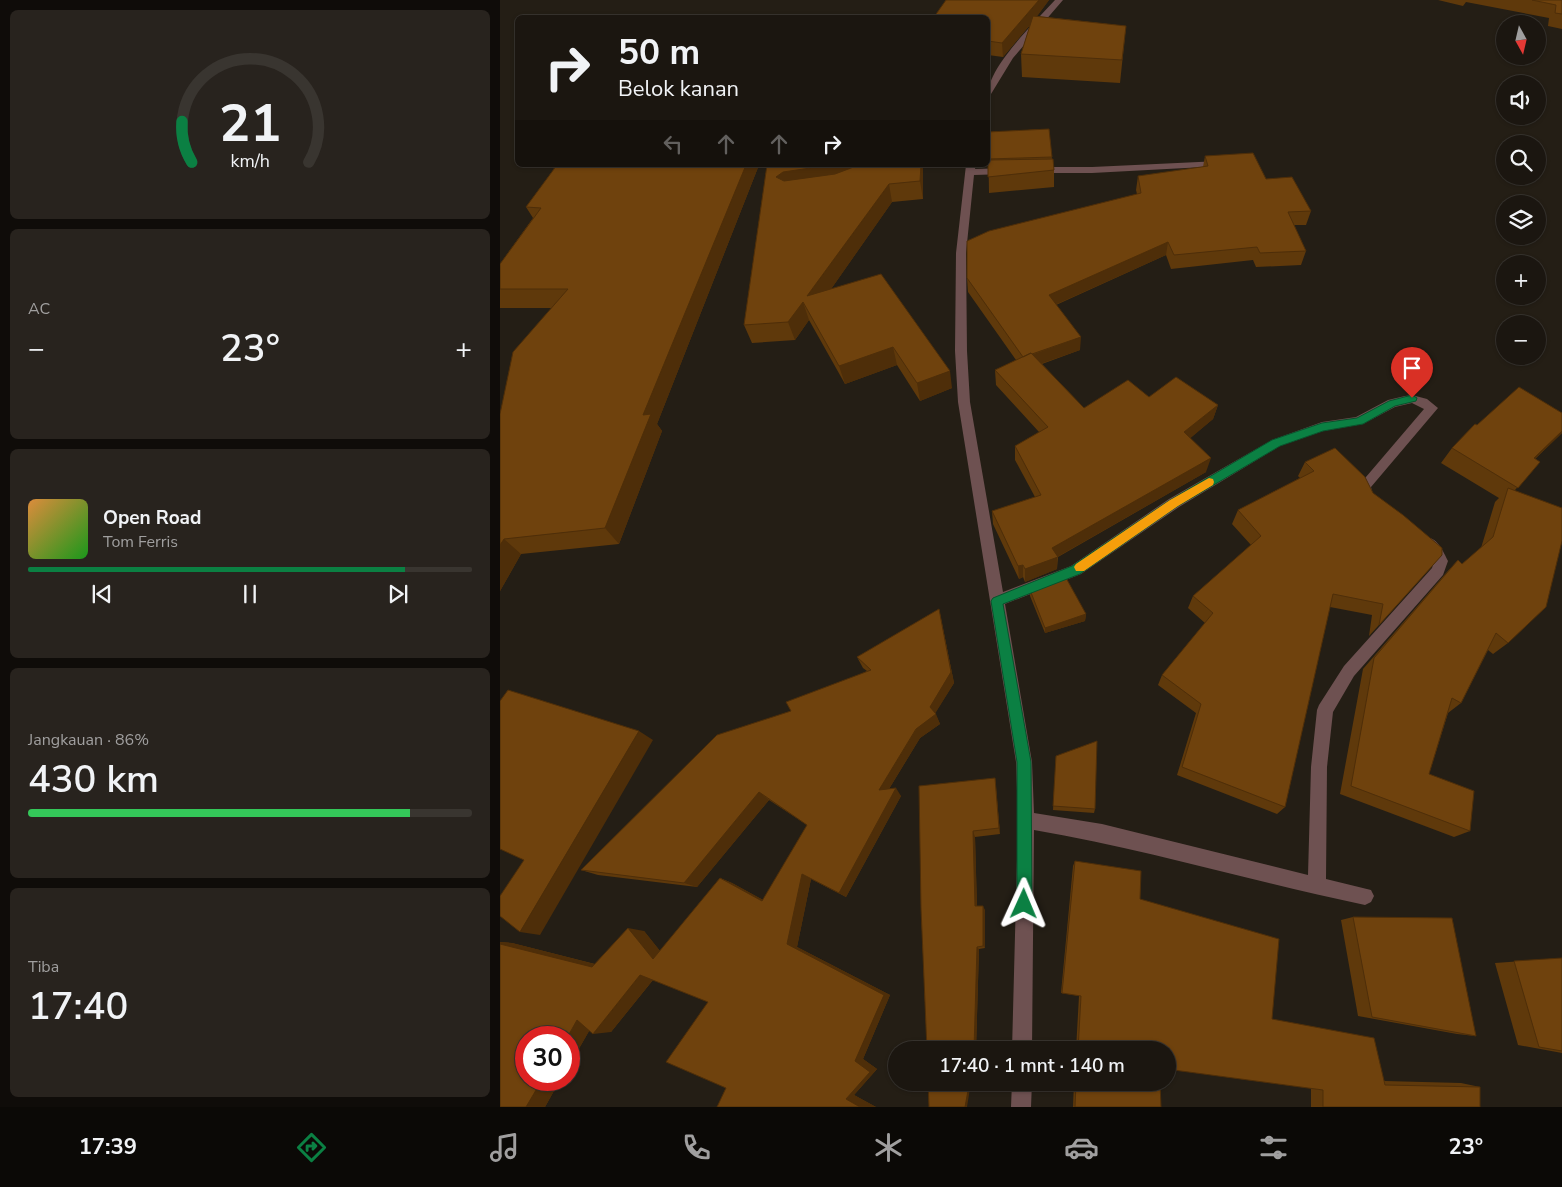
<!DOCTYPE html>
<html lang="id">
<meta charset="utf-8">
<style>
body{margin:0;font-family:"Nunito Sans",sans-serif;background:#28231e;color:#f1f3f6;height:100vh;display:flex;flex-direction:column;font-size:19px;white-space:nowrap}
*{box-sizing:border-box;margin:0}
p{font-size:16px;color:#a09f9f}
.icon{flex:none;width:28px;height:28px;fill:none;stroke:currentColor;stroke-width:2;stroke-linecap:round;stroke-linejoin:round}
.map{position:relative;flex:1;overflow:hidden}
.sheet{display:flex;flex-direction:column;gap:10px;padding:10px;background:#0f0c09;width:500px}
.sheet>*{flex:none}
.guide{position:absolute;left:15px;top:15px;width:475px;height:152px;border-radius:8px;box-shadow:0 1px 4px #0004,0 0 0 1px #393530;background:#1b1610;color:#f1f3f6;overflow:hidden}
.needle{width:32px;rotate:172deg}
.fabs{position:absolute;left:996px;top:15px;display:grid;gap:10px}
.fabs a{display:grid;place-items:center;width:50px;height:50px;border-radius:50%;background:#1b1610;box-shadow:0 1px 4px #0004,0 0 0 1px #393530;font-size:25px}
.speed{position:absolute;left:15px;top:1026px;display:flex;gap:10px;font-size:25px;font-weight:700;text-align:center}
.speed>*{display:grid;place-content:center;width:65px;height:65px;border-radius:50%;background:#1b1610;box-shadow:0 1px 4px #0004,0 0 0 1px #393530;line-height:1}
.speed .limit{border:8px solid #d22;background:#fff;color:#111}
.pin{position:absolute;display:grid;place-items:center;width:42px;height:42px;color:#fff;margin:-51px -21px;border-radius:50% 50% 50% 0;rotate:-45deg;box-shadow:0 0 5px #0007}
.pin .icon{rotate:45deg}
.me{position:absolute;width:55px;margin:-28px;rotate:1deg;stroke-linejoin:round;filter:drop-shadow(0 0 4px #0008)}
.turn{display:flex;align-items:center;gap:18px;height:105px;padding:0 20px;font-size:22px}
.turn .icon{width:65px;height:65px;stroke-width:2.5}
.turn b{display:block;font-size:35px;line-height:42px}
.lanes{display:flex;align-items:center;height:48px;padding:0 20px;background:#0003;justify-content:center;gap:25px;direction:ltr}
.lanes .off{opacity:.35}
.big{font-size:38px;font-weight:600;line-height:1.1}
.sheet .widget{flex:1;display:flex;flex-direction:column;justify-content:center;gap:8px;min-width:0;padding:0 18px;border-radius:8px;background:#28231e}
.sheet .dial{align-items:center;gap:0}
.dial svg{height:130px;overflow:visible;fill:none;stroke:#393530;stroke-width:7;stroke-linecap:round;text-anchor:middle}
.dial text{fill:#f1f3f6;stroke:none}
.song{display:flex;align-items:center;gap:15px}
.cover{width:60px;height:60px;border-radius:8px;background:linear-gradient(135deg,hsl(30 70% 55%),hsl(120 70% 35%))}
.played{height:5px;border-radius:2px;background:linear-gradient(90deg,#0b8043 85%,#393530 85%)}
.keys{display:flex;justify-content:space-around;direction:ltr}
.heat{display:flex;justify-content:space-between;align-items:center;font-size:28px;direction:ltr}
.charge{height:8px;border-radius:4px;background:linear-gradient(90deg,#34c759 86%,#393530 0)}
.trip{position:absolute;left:388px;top:1041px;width:288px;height:50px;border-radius:25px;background:#1b1610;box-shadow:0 1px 4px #0004,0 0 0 1px #393530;font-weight:600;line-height:50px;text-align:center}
.tab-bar{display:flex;height:80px;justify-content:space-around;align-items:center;background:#0b0906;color:#a09f9f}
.tab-bar .icon{width:35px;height:35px}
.tab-bar .active{color:#0b8043}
.tab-bar b{font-size:22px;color:#f1f3f6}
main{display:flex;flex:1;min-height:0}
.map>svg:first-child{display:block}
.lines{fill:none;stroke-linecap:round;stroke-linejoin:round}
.minor{fill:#6e5151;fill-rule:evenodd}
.wall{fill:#5f390b}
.shaded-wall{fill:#4e2e09}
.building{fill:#6f420d;stroke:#4e2e09}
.route{fill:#0b8043;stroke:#07532c}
.slow{fill:#f59e0b}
</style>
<main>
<section class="sheet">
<div class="widget dial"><svg viewBox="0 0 100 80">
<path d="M14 69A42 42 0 1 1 86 69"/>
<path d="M14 69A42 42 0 0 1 8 44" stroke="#0b8043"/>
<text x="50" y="56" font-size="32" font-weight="700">21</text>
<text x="50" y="72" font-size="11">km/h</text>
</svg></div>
<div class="widget"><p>AC</p>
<div class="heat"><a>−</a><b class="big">23°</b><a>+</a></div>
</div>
<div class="widget">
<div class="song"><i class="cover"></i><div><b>Open Road</b><p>Tom Ferris</p></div></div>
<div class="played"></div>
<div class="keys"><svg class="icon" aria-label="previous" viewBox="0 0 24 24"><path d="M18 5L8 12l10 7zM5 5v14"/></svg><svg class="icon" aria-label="pause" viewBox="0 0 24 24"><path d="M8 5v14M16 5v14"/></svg><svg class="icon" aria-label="next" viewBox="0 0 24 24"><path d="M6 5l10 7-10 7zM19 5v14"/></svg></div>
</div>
<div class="widget"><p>Jangkauan · 86%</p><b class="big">430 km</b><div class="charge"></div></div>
<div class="widget"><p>Tiba</p><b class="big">17:40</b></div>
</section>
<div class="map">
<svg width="1062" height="1107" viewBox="0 0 1062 1107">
<rect width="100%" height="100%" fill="#241e15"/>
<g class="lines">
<!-- minor -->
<path class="minor" d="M555,0H563L513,58L491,94H488C488,67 536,21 555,0Z
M720,161L723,162V166L592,173H537L532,170L537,167H592Z
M466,165H476L475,169L506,168L511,171L506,174L474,175L466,253L467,351L470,402L503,592L571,566L669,499L772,440L822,422L856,417L888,400L905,396L912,395L927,399L938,408L871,487L873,497L871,501L866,502L861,501L858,489L860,484L924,409L912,403L895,407L863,424L823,431L780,446L679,507L581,574L505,604L532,762L534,813L602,824L808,875L811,767L817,710L819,705L844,666L932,568L934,561L921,543L923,539C936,534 943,551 948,561L943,575L854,676L833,712L827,767L826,879L871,890L874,896L871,902L865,905C754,882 646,849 534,830L532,1050H512L518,820L516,762L458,402L455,351L456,253Z
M512,1082H532L531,1107H511Z"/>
</g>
<!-- wall -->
<path class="wall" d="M446,0H549L537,16L626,26L620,83L522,77L521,54L530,25L503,57L488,55V18Z
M938,0H1062V29L1048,26L1049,18L966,2L963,6Z
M549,129L552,159L554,170V187L489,193L488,132Z
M705,156L766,179L811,211L806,225H794L806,251L801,265L756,267L753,260L671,269L666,255L556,305L580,350L542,364L584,408L649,397L718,405L713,419L690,438L706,472L558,557L557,569L525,582L523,577L519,579L493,524L492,511L535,497L515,460V446L539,432L496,385L495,370L516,360L468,292L467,278L637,194L636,190L638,176L703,167Z
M52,165H259L157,424L162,431L119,544L21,554L0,591V414L52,308H0V264L33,218L26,207L54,169Z
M267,165H423V199L392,202L331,289L452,388L420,401L397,365L345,384L309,320L295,340L252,343L244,325Z
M1062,413V433L1035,459L1040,462L1015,490L1008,643L993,654L988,650L961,703L948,713L929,774L970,831L954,837L840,794L863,669L946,573L958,560L962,564L981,548L995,502L999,498L941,463L952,448L977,425Z
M805,462L873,493L942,555L869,636L872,615L830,607L785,807L777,814L677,775L696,713L658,685L662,675L705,623L688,608L693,596L751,545L732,524L738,510L800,478L798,476Z
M530,590L586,614L585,621L545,633L530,596Z
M439,609L454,683L435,713L440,724L420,738L389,789L401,796L346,897L311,879L297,947L390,995L363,1059L377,1069L354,1095L376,1107H217L226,1088L208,1002L153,980L111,1032L89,1031L69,1066V1038L60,1080L45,1107H0V942L12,943L95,964L144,931L160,951L220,878L232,883L263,900L307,825L269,800L197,887L98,875L81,870L291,711L367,671L363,668L357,657Z
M556,756L595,809L594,813L553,810Z
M495,778L500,834L475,837L477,906L485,910V948L479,949L476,1050H427L421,908Z
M575,861L640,899L772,1019L885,1081L961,1083L980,1087V1107H811V1088L666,1050H576L579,996L561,993L573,866Z
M853,917L976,1036L957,1034L858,1016L841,920Z
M1062,958V1053L1018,1045L995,963Z
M574,1082H660L661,1107H573Z"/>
<!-- shaded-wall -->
<path class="shaded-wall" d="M539,0H549L538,15L503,57L502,43Z
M246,165H259L157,424L162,431L119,544L105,528L143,415Z
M331,165H389L289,190L276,177L283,172Z
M421,165H423V199L420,181Z
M389,184L392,202L313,315L307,296Z
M668,242L666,255L548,308L549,295Z
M303,302L309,320L295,340L288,322Z
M581,337L580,350L523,370V358Z
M393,347L397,365L345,384L339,366Z
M450,371L452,388L420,401L417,383Z
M718,405L713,419L680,447L684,432Z
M1062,431V433L1020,473L1034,458Z
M711,458L706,472L557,557V569L525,582V569L552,548Z
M4,539L21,554L0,591V545Z
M523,565V577L519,579L518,566Z
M439,609L454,683L433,717L436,714L440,724L420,738L384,797L379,790L430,707Z
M586,614L585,621L545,633V628Z
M139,731L153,740L40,935L20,932Z
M495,778L496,786L500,834L499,828Z
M396,788L401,796L346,897L339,893Z
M259,792L269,800L197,887L184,883Z
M473,831L475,837L477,910L475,906Z
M302,874L311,879L297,947L390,995L363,1059L377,1069L354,1095L376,1107H360L346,1099L355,1061L287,944Z
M220,878L232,883L272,905L262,901Z
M483,906L485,910V948L483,946Z
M128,928L144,931L168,961L153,959Z
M0,942L12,943L110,968L92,967L0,944Z
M477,947L479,949L476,1050H474Z
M140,975L156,976L111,1032L93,1034Z
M96,1019L69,1066V1038H67L77,1020Z
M42,1080H60L45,1107H26Z
M471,1082L467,1107H465L469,1085Z"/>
<!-- building -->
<path class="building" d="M446,0H539L502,43L488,41V18L434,17Z
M1032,0H1062V14L1055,13L1056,5Z
M533,16L626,26L622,60L521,54Z
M549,129L552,157L488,159V132Z
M753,153L766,179L792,177L811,211L788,212L806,251L760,253L757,247L674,255L668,242L549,295L581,337L532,354L531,353L523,357L467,278V241L489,231L641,193L638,176L708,166L705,156Z
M553,159L554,170L488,177V160Z
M57,165H246L143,415L151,414L105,528L4,539L0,545V414L13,352L68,289H0V264L41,208L26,207Z
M267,165H331L283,172L276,177L284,181L335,174L359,165H421L420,181L389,184L307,296L381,274L450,371L417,383L393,347L339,366L303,302L288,322L244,325Z
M531,353L584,408L628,380L649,397L676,377L718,405L684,432L711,458L552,548L558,557L525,569L523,565L518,566L492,511L541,495L515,446L548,427L495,370Z
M1019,387L1062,413V431L1034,458L1040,462L1018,488L952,448L975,424L977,425Z
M835,448L865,477L873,493L903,515L942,548V555L879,625L883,604L833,594L785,807L682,767L701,704L662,675L713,613L693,596L761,536L738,510L814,471L805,462Z
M1008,488L1062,508V541L1046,607L1008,643L996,633L961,703L952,698L929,774L974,791L970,831L851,786L874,658L958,560L962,564L993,537Z
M565,576L586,614L545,628L530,590Z
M439,609L451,672L430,707L436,714L416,729L379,790L396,788L339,893L302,874L287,944L384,995L355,1061L370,1072L346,1099L360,1107H217L226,1088L166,1062L208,1002L140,975L93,1034L77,1020L67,1038H26V1080H42L26,1107H0V944L92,967L128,928L153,959L220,878L262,901L307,825L259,792L184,883L81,870L217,735L291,711L286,702L371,670L357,657Z
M8,690L139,731L20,932L0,916V896L24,860L0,849V701Z
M597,741L595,809L553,806L556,756Z
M495,778L499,828L473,831L475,906H483V946L477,947L474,1050H427L421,908L419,786Z
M575,861L641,871L640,899L779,939L772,1019L874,1038L885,1085L980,1087V1107H823V1090L666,1069V1050H578L581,996L562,993Z
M853,917L952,918L976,1036L872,1017Z
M1062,958V1051L1039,1047L1014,961Z
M428,1082H473V1084L469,1085L465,1107H429Z
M576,1082H660L661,1107H575Z"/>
<!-- route -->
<path class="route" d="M912,395L917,398L916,401L895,406L863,424L823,431L780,446L678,506L580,574L503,604L531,762L532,904L530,910L524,912L519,910L517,904V762L491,601L493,598L572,566L670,500L772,440L822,423L857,418L889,401Z"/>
<!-- slow -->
<path class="slow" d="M709,478L713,479L714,482L713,485L678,506L584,571H576L574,567L576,564L670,500Z"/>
</svg>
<div class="fabs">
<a><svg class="needle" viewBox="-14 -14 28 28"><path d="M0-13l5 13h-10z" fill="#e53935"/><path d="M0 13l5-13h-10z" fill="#a09f9f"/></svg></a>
<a><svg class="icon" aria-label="sound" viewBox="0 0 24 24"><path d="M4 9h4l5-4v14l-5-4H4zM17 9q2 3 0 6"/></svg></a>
<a><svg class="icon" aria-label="search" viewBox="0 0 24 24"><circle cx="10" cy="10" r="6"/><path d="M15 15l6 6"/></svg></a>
<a><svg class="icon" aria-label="layers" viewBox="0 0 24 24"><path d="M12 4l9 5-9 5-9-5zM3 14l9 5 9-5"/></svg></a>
<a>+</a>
<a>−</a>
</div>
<div class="speed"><div class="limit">30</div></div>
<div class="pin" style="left:912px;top:398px;background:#d93025"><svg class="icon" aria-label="arrive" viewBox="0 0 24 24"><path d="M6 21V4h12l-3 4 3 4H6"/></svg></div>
<svg class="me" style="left:524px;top:904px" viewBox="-20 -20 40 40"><path d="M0-17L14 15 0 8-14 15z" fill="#0b8043" stroke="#fff" stroke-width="4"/></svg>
<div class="trip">17:40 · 1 mnt · 140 m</div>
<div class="guide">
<div class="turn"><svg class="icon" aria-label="right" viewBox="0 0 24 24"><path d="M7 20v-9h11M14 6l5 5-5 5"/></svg><div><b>50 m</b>Belok kanan</div></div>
<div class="lanes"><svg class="icon off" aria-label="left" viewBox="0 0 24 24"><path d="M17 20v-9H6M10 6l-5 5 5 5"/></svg><svg class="icon off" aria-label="ahead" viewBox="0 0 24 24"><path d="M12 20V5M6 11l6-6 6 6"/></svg><svg class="icon off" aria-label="ahead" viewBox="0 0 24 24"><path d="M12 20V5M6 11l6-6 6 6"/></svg><svg class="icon" aria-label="right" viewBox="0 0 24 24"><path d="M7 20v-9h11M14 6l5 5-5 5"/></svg></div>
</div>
</div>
</main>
<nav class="tab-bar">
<b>17:39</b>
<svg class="icon active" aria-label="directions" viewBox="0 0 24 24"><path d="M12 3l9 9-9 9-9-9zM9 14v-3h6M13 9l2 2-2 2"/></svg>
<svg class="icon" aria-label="music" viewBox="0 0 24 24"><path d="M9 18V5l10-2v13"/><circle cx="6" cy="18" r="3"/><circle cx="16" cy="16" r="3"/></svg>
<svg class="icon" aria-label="phone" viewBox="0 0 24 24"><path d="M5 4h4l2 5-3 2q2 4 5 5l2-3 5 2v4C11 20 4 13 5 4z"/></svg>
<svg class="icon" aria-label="climate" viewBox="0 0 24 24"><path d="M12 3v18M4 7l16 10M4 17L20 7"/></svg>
<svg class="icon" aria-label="car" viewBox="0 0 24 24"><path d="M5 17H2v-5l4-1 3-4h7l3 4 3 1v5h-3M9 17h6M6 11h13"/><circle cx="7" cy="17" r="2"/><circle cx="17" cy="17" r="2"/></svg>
<svg class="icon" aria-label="filters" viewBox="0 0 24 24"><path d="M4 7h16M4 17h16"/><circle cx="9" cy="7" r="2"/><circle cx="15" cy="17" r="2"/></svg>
<b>23°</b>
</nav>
